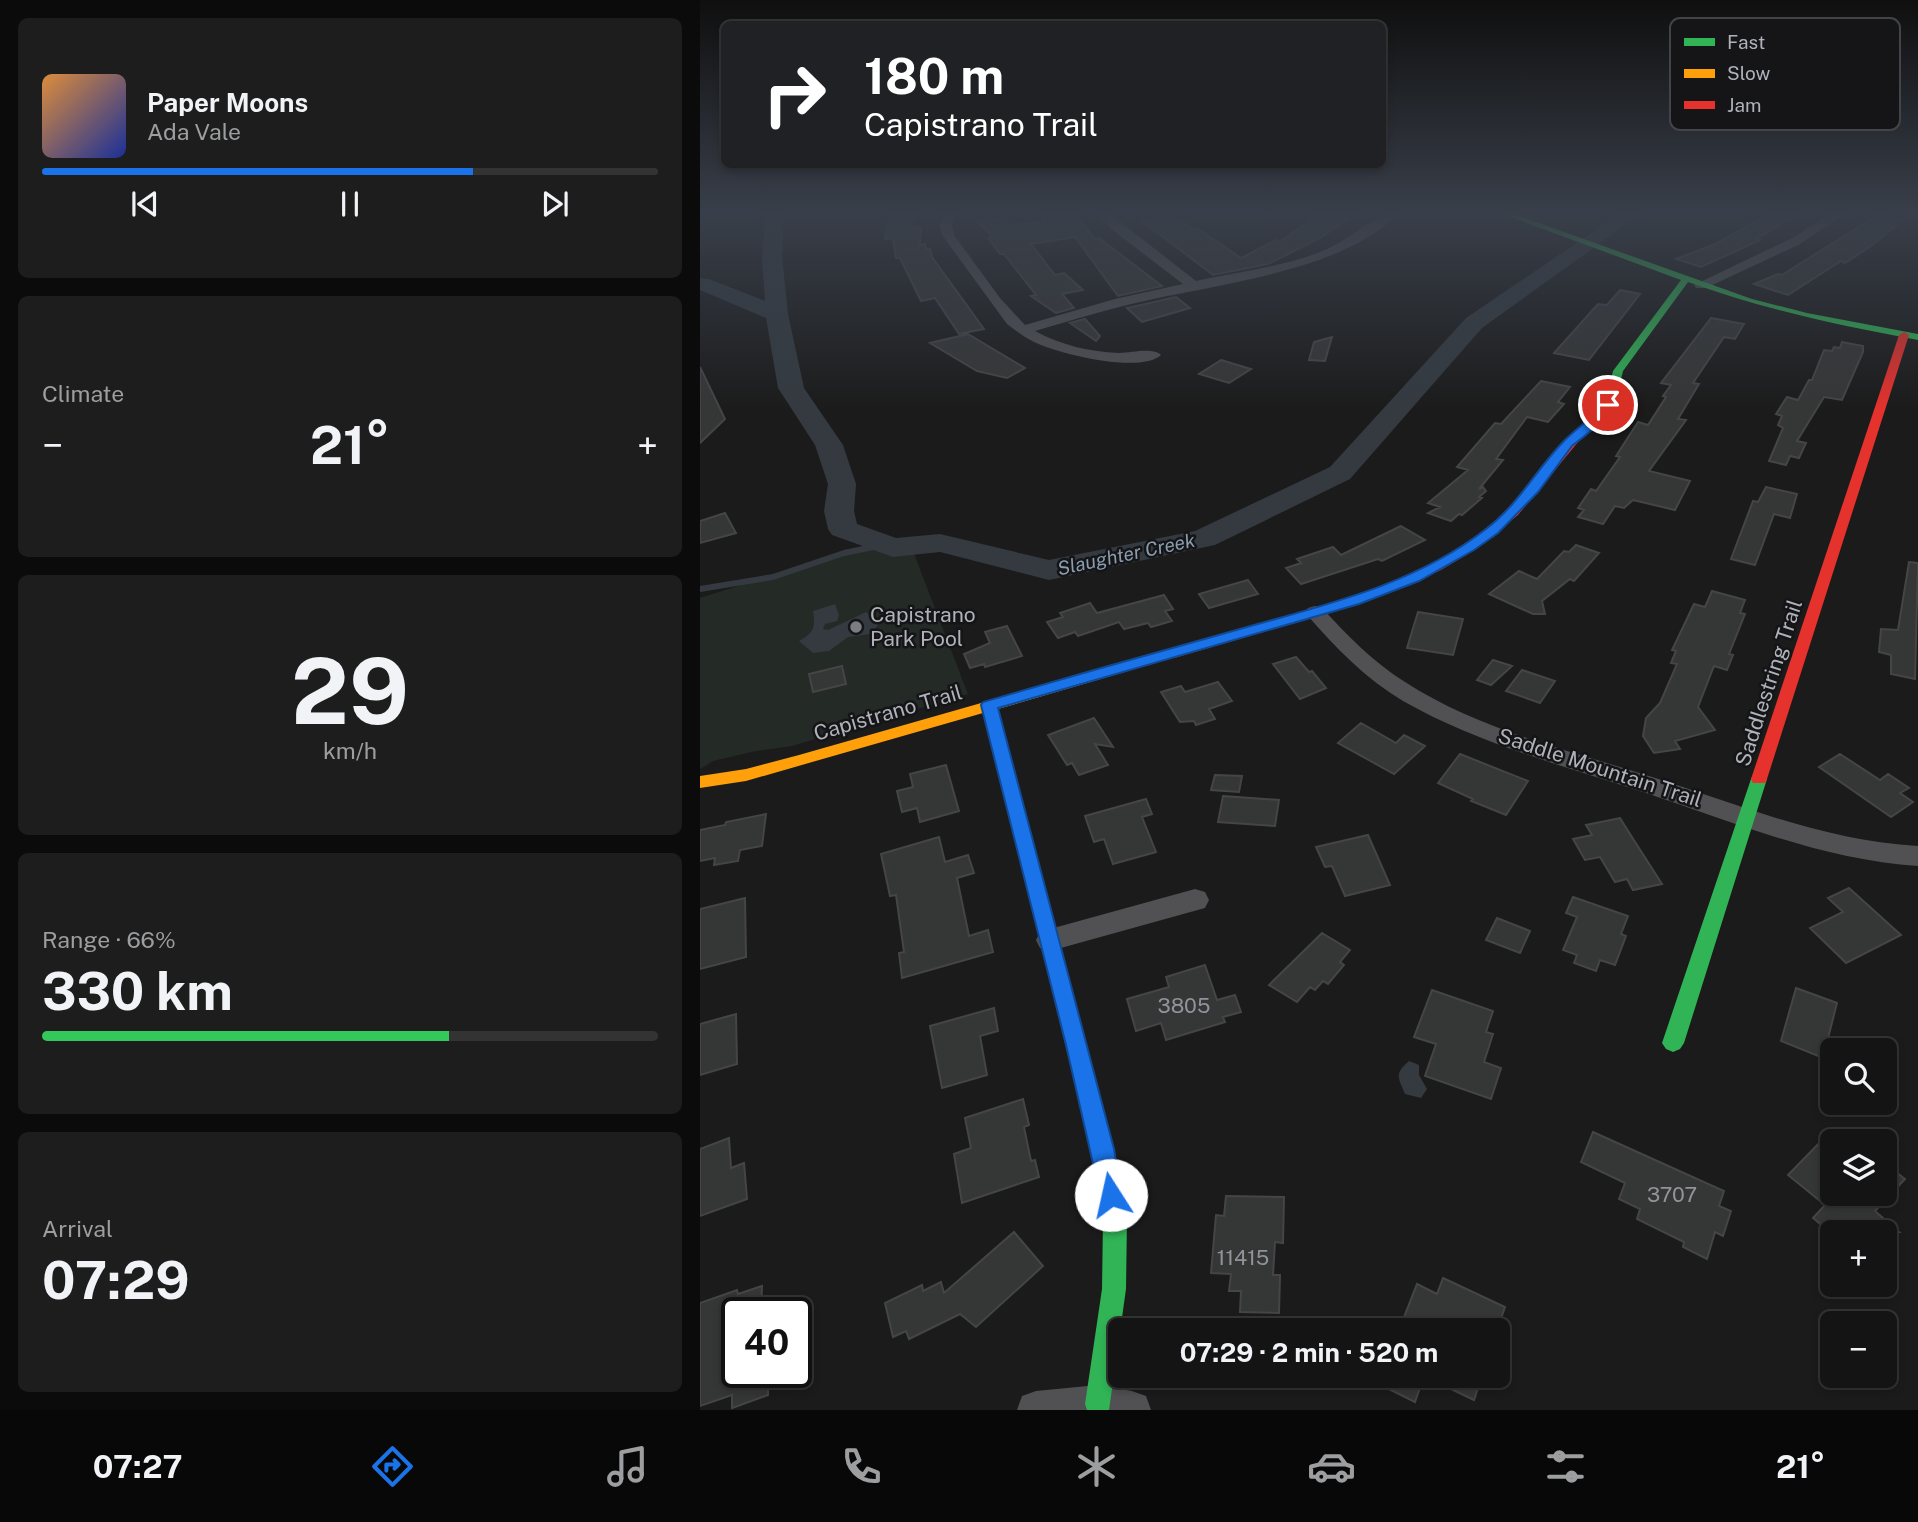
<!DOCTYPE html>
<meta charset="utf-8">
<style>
body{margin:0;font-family:"Public Sans",sans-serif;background:#1d1d1d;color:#f1f3f6;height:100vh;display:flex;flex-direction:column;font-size:26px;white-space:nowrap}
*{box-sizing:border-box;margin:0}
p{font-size:23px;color:#9d9ea0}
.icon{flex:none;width:38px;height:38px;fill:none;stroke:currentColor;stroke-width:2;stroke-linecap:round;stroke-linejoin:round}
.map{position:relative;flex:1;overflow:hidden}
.panel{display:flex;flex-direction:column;gap:18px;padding:18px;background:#0b0b0b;width:700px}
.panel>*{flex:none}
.guide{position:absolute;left:21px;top:21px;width:665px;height:147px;border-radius:10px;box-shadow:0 4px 10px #0003,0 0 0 2px #333334;background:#202124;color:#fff;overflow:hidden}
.buttons{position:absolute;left:1120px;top:1038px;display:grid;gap:14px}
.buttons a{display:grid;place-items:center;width:77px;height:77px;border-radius:10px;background:#141414;box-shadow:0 4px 10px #0003,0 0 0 2px #333334;font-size:35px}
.speed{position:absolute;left:21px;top:1297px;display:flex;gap:14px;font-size:35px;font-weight:700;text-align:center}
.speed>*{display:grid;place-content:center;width:91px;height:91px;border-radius:50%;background:#141414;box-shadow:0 4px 10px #0003,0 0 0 2px #333334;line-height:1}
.speed .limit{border:4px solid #111;border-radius:10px;background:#fff;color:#111}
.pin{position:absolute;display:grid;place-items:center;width:60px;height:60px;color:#fff;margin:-30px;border:4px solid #fff;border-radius:50%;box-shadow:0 2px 7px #0007}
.me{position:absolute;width:77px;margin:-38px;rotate:350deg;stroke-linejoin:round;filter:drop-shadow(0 0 5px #0008)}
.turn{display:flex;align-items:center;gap:24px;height:147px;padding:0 28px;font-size:32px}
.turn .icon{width:91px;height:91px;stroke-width:2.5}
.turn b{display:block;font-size:49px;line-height:60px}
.big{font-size:52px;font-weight:700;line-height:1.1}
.panel .tile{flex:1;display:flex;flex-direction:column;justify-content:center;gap:10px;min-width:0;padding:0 24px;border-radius:10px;background:#1d1d1d}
.panel .dial{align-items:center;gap:0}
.dial b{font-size:91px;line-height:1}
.song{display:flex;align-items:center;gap:21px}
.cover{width:84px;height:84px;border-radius:10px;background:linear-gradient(135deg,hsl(30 70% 55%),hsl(230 70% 35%))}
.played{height:7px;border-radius:4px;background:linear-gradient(90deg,#1a73e8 70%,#333334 70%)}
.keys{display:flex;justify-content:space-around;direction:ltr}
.heat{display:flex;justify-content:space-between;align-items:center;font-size:38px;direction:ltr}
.charge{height:10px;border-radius:5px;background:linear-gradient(90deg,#34c759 66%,#333334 0)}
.trip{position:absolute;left:408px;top:1318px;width:402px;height:70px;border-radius:10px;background:#141414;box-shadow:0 4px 10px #0003,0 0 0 2px #333334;font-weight:700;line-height:70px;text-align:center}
.dock{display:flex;height:112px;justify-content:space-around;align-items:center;background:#080808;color:#9d9ea0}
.dock .icon{width:49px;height:49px}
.dock .selected{color:#1a73e8}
.dock b{font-size:32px;color:#f1f3f6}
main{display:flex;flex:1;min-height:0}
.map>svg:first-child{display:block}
.green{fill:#242a25}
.water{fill:#343a40}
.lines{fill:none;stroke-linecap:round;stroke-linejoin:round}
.stream{stroke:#343a40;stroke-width:6}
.river{fill:#343a40;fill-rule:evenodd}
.building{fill:#353636;stroke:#454547;stroke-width:2}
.street{fill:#515154;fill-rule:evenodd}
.fast{fill:#30b455;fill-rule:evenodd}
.slow{fill:#ff9f0a;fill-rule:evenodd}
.jam{fill:#e5322d;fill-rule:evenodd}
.route{fill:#1a73e8;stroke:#114b97;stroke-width:2}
.poi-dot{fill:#7b7d82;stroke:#151517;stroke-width:2.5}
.labels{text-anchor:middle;stroke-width:5;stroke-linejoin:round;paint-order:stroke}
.far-water-label{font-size:19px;font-style:italic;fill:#8a9eb1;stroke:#151517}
.poi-label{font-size:21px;fill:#afb2ba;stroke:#151517;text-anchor:start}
.street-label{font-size:21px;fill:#afb2ba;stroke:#151517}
.near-number-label{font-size:21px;fill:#909399}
.key{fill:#151517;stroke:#434448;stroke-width:2}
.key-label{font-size:19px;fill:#afb2ba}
</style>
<main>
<section class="panel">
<div class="tile">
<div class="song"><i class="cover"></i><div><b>Paper Moons</b><p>Ada Vale</p></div></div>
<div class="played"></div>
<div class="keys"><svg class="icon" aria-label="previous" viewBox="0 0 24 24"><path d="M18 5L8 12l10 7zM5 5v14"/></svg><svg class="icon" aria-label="pause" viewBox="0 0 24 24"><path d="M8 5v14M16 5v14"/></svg><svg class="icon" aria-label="next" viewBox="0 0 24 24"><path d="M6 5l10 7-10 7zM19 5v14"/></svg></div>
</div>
<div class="tile"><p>Climate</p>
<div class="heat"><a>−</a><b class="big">21°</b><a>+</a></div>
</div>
<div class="tile dial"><b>29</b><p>km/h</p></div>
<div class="tile"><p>Range · 66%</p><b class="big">330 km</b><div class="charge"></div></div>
<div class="tile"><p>Arrival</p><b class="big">07:29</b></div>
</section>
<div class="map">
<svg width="1218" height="1410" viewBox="0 0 1218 1410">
<rect width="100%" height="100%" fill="#1b1b1b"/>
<!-- green -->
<path class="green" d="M171,544L213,551L268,694L92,746L56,751L13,761L0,769V598Z"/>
<!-- water -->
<path class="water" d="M135,604L139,615L137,621L125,624L123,629L128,630L166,612L180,623L170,634L148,637L129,651L113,653L99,641C113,633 116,628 113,611Z
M709,1061L719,1065V1075L727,1089L721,1098L705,1094C699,1078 693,1075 709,1061Z"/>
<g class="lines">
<!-- stream -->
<path class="stream" d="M0,589L73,577L144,553L183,545"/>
<!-- river -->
<path class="river" d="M66,213H84L82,256L88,314L104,388L143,445L156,484L154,511L157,524L196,538L240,534L349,560L495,531L630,467L766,318L921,213H942L782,328L650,479L515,545L349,580L240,552L193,557L132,535L128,529L124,511L128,484L115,445L78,388L66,318L0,290V278L9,279L65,301L62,256Z"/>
</g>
<!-- building -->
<path class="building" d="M194,213H217L209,228L221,227L220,245L225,244L226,249H230L232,257L284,329L259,334L235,298L221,301L200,258H196L193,238L185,239L187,224Z
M341,213H374L395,239L399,238L462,286L418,296L375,237L331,244L355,275L364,273L383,290L362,294L374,308L356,313L331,296L336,295L304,254H300L288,238L293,237L277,221L303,219L310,225L345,222Z
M623,213H658L620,238L568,264L513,275L442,221L466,217L474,222L480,221L493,229L497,228L541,258L576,240L580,241Z
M1071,213H1101L1056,239L1060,240L1001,267L976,259L1015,244Z
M1179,214L1203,220L1171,246L1145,263L1141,261L1088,295L1054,284L1078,274L1082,275Z
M920,290L940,294L889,360L854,353L898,304L907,305Z
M476,297L490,308L442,322L427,308Z
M1011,318L1044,324L1035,339L1024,337L993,383L999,384L978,419L986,420L949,471L990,481L975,510L933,500L924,508L915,506L903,524L878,517L884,510L878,508L891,489L896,491L920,457L916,456L938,422L948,425L966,397L963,396L971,385L961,383Z
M385,319L400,336L396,341L370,323Z
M268,334L325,368L307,378L277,371L230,343Z
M632,337L625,361L609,360L614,342Z
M1142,342L1163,346V352L1142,400L1124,397L1097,441L1106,443L1099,458L1090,456L1086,465L1069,461L1083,428L1078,425L1082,416L1076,414L1087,397L1098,400L1109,380H1112L1124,350L1132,351L1134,347L1140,348Z
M521,360L551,369L529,383L499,374Z
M0,367L25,419L0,443Z
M841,381L870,387L858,402L864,404L848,422L827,417L796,459L803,460L779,489L783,487L786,491L779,497L782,498L762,515L759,514L751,521L728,513L740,507L728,503L768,470L757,467L795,423L801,424Z
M1066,487L1097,494L1090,518L1074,514L1055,565L1031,559L1053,501L1058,502Z
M25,513L36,533L0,543V521Z
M701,526L725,540L682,561L678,559L601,584L586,568L601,563L597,559L633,547L641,555Z
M876,545L899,553L874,581L870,579L842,601L845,614H833L789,594L819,571L837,579L864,551L869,552Z
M1209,562L1218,563L1215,679L1191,674V655L1179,652L1181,629L1198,630Z
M548,580L558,594L509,608L499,594Z
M1012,591L1045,600L1040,613L1045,614L1029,654L1033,655L1027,670L1014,666L998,707L1015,730L975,741L980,749L954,753L943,736L946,718L960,703L977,664L971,663L976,651L972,650L994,604L1005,607Z
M464,595L473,609L465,611L472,621L451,627L448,623L424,629L419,622L378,636L375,632L358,638L347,622L363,617L360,613L390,603L397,613Z
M718,612L763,619L753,655L707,648Z
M307,626L322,656L285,667L284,664L270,668L264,654L290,643L285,632Z
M596,657L609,672L612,671L626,688L600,699L573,664Z
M793,660L812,666L791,685L777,680Z
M142,666L146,684L113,692L109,674Z
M822,670L855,681L840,703L806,691Z
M518,682L532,701L509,709L515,719L496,725L494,721L480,722L461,692L481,686L485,692Z
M394,718L413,747L395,744L408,765L379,775L372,763L367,765L348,735Z
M661,723L696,743L704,735L725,746L694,774L638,743Z
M760,754L828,781L806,815L771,801L773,799L738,783Z
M1140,754L1180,780L1188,774L1209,788L1200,793L1213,802L1191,817L1119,767Z
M246,765L259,811L220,822L217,808L202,812L197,791L213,787L210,774Z
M515,775L542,776L539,792L511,790Z
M523,796L579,800L575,826L518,822Z
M446,799L452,814L442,817L456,852L413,864L404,839L394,842L385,816Z
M66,814L62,846L40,850L38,861L14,865L15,858L0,861V830L25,825L26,822Z
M920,818L930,834L962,884L933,890L927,879L915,882L900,857L885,860L873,839L892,835L886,825Z
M668,835L690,885L645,896L632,866L625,867L616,847Z
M239,837L245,862L268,855L274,873L257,878L269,936L288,930L293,952L202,978L199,953L204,952L196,895L190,896L181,854Z
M1149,888L1201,935L1146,963L1110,928L1143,912L1128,898Z
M873,897L928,916L921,934L926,936L915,965L900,960L896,971L874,963L877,955L863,950L877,917L866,913Z
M45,898L46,957L0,969V909Z
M797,918L830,931L820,953L786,940Z
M622,933L650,950L640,962L644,965L628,984L623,981L615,990L610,987L597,1002L569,985Z
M505,965L517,1000L535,995L541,1012L523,1017L525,1022L466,1040L461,1023L436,1031L427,999L469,987L466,977Z
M1096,988L1137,1003L1123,1058L1081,1041Z
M732,990L793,1011L786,1032L793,1034L784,1062L801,1068L791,1099L725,1076L736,1044L714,1037Z
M294,1008L298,1031L280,1036L287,1075L242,1088L230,1026Z
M36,1014L37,1064L0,1075V1024Z
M323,1099L329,1125L324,1127L331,1161L335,1160L339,1177L262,1203L254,1154L271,1148L265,1118Z
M1132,1130V1194H1185V1163L1205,1179L1175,1211L1199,1232H1130L1113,1218L1125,1205L1088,1175Z
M893,1132L1024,1191L1019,1206L1031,1211L1023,1236L1015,1232L1007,1259L983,1247L984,1242L937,1219L940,1209L919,1199L925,1183L881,1162Z
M29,1138L31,1168L44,1163L47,1199L0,1216V1149Z
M526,1196L584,1197L583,1243L575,1242L573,1275H580L579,1313L540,1312L541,1291H529L531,1274L511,1273L516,1215L524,1216Z
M314,1232L343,1266L276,1327L260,1314L209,1339L206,1331L193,1337L185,1303L222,1285L223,1291L241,1282L244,1293Z
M743,1278L805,1307L797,1330H699L717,1284L737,1294Z
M62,1286L61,1312H37V1372H68V1395L32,1408V1395L0,1406V1303L37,1290L38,1294Z
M663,1376H782L774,1400L724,1376L715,1402Z"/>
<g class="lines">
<!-- street -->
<path class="street" d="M243,213H255L252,226L254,235L300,298L325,325L415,299L483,284L410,228L397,213H409L496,281C541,271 603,265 642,241C661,230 677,213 699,213C644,270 524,283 449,300C410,308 373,320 335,331C361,345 390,352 419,353C432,353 453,347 461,355C441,374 358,354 334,342C324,337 316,331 307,324L242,235L240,226Z
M1132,213H1146L1100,244L1006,288H996L994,285L1092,238Z
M615,606L622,608C647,635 673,662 705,682C779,730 869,750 952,777C1040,805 1125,841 1218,846V866C1123,860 1036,823 946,793C864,766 779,744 703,701C666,679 636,648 608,616L605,612L608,608Z
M495,889L505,892L509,900L505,908L350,951L340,948L336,940L340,932L350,929Z
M398,1385L432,1391L446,1396L451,1410H317L322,1396L336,1391Z"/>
<!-- fast -->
<path class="fast" d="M800,213H811L1052,299L1107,313L1218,334V340C1137,325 1066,310 988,282L923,371L917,396L910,412L883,436H875V432L899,410L907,396L913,371L981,280Z
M1059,773L1065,775L1067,779L984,1043L980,1049L973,1052L966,1049L962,1043L1051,779L1053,775Z
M355,954L362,956L365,962L413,1149L427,1219L426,1289L409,1410H387L385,1404L402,1289L403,1219L391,1149L345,962L348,956Z"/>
<!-- slow -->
<path class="slow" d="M474,648L479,650L481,653L479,656L298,709L365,962L362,968L355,970L348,968L345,962L283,713L46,781L0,788V776L46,769L99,755Z"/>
<!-- jam -->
<path class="jam" d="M1204,332L1209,335L1067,779L1065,783H1053L1051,779L1199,335Z
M879,431L883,432V436L818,515L774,550L741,570L659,604L474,658L467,653L469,650C577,619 727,591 809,508C833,485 853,457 875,432Z"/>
</g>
<!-- sky -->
<linearGradient id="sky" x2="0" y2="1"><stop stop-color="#0f0f0f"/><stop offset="0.52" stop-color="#393f4a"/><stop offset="1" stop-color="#393f4a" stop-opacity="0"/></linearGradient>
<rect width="1218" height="410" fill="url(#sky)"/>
<!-- route -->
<path class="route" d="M904,402L914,405L902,422L872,446L838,492L798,533L774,550L719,581L659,604L298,708L414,1149L422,1195L419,1203L411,1207L402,1203L366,1045L281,705L283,702C366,678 450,654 533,631C620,606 713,586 786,529C818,505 836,470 863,442C877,427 893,419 904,402Z"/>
<!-- markers -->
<circle class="poi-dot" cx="156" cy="627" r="7"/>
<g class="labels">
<!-- far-water labels -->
<g class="far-water-label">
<text transform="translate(426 554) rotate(-12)" y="7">Slaughter Creek</text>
</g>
<!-- poi labels -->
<g class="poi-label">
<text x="170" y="622">Capistrano<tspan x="170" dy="24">Park Pool</tspan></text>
</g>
<!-- street labels -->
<g class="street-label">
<text transform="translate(1069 683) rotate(-72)" y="7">Saddlestring Trail</text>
<text transform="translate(188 713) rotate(-16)" y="7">Capistrano Trail</text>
<text transform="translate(900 768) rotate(18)" y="7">Saddle Mountain Trail</text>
</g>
<!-- near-number labels -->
<g class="near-number-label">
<text x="484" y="1013">3805</text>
<text x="972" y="1202">3707</text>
<text x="543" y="1265">11415</text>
</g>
</g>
<!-- legend -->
<rect x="970" y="18" width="230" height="112" rx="10" class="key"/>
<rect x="984" y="38" width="31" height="8" fill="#30b455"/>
<rect x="984" y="69" width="31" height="9" fill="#ff9f0a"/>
<rect x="984" y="101" width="31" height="8" fill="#e5322d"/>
<g class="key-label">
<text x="1027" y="49">Fast</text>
<text x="1027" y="80">Slow</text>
<text x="1027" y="112">Jam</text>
</g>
</svg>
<div class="buttons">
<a><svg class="icon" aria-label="search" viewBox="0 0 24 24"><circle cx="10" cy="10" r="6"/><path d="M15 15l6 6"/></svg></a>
<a><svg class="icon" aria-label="layers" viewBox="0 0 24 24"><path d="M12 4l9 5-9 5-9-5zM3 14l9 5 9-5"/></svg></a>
<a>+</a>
<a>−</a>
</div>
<div class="speed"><div class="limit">40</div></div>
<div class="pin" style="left:908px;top:405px;background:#d93025"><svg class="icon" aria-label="arrive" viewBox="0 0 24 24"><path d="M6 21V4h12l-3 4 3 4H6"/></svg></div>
<svg class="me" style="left:411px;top:1195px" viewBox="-20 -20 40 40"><circle r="19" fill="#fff"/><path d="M0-13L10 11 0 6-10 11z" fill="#1a73e8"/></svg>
<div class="trip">07:29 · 2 min · 520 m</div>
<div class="guide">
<div class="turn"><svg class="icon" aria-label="right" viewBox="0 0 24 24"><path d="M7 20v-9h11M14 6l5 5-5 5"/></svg><div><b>180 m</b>Capistrano Trail</div></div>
</div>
</div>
</main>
<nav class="dock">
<b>07:27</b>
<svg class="icon selected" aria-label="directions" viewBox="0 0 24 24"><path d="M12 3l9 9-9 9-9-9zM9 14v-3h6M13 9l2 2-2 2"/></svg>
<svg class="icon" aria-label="music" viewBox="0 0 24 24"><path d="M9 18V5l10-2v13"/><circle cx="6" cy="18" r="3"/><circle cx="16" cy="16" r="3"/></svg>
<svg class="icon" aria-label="phone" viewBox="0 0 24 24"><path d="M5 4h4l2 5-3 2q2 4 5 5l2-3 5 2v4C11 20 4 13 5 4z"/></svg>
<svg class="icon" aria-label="climate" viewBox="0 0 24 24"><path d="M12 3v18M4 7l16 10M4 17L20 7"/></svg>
<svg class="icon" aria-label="car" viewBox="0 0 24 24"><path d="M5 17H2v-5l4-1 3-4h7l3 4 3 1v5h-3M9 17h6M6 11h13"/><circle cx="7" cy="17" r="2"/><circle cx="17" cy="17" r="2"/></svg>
<svg class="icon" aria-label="filters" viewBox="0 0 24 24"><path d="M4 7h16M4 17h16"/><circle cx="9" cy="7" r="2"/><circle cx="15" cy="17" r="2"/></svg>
<b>21°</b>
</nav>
